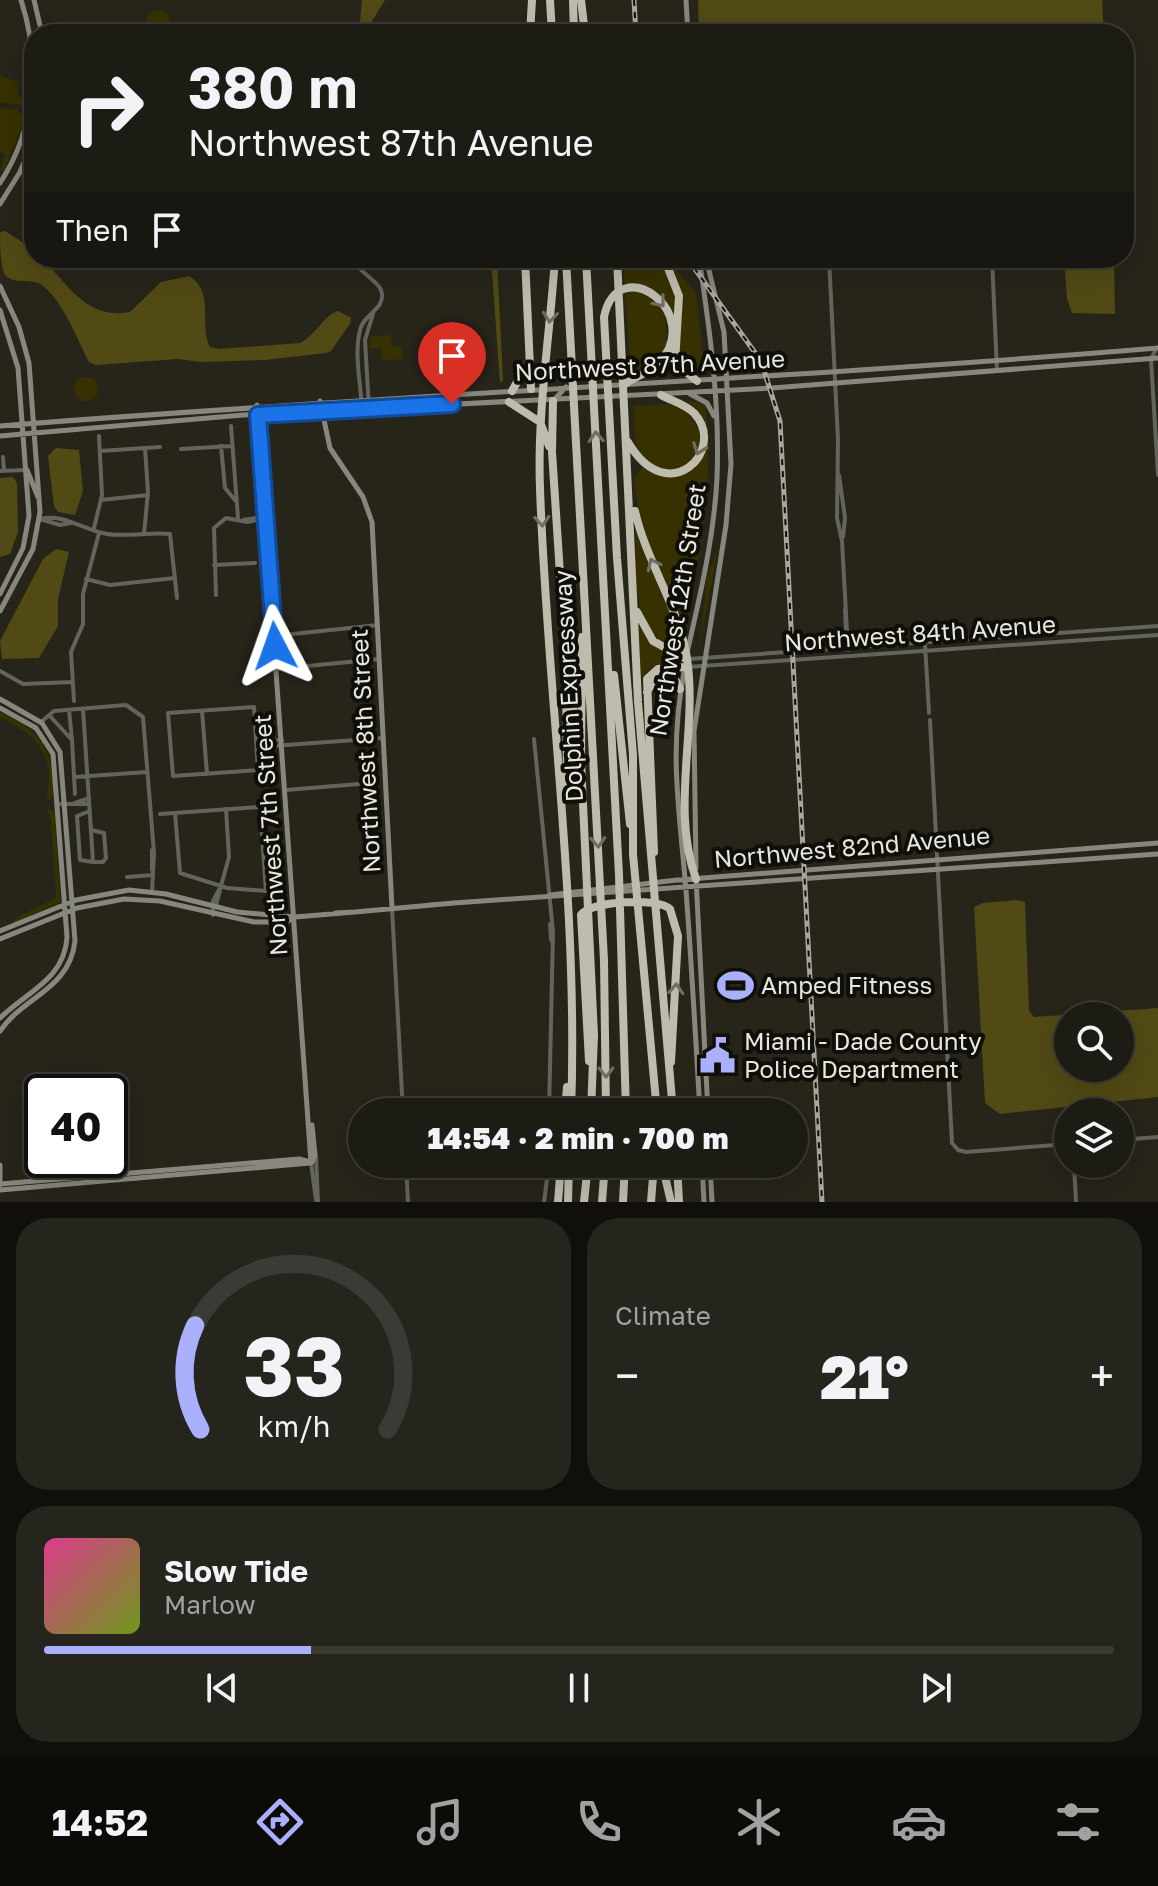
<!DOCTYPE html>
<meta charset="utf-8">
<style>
body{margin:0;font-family:"Golos Text",sans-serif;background:#25251d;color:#f1f3f6;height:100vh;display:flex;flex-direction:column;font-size:30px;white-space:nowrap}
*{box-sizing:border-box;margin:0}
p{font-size:26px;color:#a0a1a0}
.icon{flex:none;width:44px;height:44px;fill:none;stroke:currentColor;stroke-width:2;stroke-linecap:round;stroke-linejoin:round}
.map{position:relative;height:1202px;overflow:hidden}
.drawer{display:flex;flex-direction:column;gap:16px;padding:16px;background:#100f0b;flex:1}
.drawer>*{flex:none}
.banner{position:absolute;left:24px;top:24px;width:1110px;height:244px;border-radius:32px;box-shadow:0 8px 32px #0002,0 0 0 2px #3b3a34;background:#1d1c14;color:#f1f3f6;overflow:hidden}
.controls{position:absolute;left:1054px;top:1002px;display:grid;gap:16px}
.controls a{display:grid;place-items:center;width:80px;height:80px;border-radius:50%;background:#1d1c14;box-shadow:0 8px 32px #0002,0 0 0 2px #3b3a34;font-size:40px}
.speed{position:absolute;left:24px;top:1074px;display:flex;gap:16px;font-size:40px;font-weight:700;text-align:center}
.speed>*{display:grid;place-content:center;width:104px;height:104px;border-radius:50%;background:#1d1c14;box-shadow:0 8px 32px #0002,0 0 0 2px #3b3a34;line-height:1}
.speed .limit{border:4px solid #111;border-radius:12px;background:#fff;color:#111}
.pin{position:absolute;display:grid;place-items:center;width:68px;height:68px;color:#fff;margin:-82px -34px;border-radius:50% 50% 50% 0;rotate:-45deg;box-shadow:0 0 8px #0007}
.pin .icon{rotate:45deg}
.me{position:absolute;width:88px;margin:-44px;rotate:356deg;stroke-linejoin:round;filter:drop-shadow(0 0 6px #0008)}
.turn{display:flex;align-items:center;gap:28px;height:168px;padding:0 32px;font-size:36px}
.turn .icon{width:104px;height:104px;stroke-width:2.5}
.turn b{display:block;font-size:56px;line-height:68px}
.then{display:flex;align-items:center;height:76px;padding:0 32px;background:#0003;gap:16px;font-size:30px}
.big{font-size:60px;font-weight:800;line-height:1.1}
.drawer .tile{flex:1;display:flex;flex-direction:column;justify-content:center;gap:12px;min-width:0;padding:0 28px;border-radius:32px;background:#25251d}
.drawer .dial{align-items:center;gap:0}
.dial svg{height:208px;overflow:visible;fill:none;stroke:#3b3a34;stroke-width:7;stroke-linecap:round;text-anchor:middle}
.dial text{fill:#f1f3f6;stroke:none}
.song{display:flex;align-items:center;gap:24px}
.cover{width:96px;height:96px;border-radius:12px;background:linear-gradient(135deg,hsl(330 70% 55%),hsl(80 70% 35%))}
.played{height:8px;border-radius:4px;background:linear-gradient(90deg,#aab0fb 25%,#3b3a34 25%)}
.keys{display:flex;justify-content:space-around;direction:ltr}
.heat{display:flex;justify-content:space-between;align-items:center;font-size:44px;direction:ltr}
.drawer .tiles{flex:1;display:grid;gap:16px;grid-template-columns:1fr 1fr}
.tile:last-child{grid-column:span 2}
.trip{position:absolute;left:348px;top:1098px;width:460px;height:80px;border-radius:40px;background:#1d1c14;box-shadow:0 8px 32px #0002,0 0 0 2px #3b3a34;font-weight:800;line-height:80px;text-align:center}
.tabs{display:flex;height:128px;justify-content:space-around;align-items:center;background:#0c0b08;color:#a0a1a0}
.tabs .icon{width:56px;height:56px}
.tabs .selected{color:#aab0fb}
.tabs b{font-size:36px;color:#f1f3f6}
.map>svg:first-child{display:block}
.green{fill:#373101}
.water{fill:#514a15;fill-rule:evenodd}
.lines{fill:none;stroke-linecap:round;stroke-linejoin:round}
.street{stroke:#64645e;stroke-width:4}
.secondary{stroke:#88877e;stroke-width:5}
.highway{stroke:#bdbcad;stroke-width:8}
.rail-casing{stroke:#a8a79e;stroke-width:5}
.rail{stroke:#0f0e09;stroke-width:2;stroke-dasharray:6;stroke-linecap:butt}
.oneway{stroke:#6f6e63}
.route-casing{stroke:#114b97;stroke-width:20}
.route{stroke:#1a73e8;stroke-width:14}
.labels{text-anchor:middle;stroke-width:8;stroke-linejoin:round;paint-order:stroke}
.street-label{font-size:24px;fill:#e7e7df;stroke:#0f0e09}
.poi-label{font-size:24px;fill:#e7e7df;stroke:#0f0e09;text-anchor:start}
</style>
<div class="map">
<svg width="1158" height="1202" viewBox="0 0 1158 1202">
<rect width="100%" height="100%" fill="#27251a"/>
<!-- green -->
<path class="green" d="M146 22a12 12 0 1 1 24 0a12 12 0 1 1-24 0Z
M0,75L17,82L19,96L26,101V105L0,103Z
M0,108L17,109L25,119L4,171L0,170L5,155L0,152Z
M623,258H662L677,300L673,322C664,295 654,285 625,288Z
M667,258L696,293L704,363L700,375L690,374L677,362C679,326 688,290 667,258Z
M637,289L659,300C672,334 672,362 631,375L625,292Z
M391,335L392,347L401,346L404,359L382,360L381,348H369L371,336Z
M74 389a12 12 0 1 1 24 0a12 12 0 1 1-24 0Z
M683,400L705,404C716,478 698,558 685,636C664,585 638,533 634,477L643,467L664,476L690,469L705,428L696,408Z
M668,404C699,408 716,456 680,469C674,471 662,469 654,468L636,449L633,406Z
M635,524C646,552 687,628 679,655C626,621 638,580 635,524Z
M718,547L699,650L707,577Z
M638,623L658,648L678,659L677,664L654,666L641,678Z
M0,712C31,728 49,740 52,776C53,785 55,793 50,800L46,798C57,754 36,735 0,717Z
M50,809L55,814L60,902L14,923V919L56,898L51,821L47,810Z"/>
<!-- water -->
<path class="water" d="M362,0H385L364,34H344L360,22Z
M698,0H1102L1104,34H1047L1042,25L897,34H699Z
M5,231L34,250V258H42C68,285 87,320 130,312L161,282L189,276C216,292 198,326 210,347L219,349L300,343C316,335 323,316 338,311L351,318V322L331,351L326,353L265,360L201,362L178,359L96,365L89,362C78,341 61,296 40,284C29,278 14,285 5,275C0,266 0,243 0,232Z
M491,258H497L503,381L500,383Z
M1064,258H1114L1115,314L1072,313L1067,299Z
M56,448L79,450L83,491L75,515L58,512L54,506L48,456Z
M13,477L17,483L18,532L10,554L0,557V478Z
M56,549L69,552L58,599V626L39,658L2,659L0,641L43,559Z
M1017,900L1025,902L1029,1011L1034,1017L1158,1008V1097L1000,1114L985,1103L974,907L983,903ZM1068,1016H1120V1068H1068Z"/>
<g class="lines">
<!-- street -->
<path class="street" d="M352,258C359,273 377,280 381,290C387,308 366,313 361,327C353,351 361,384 362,409
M829,258L838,440L837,518L842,541L848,650
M992,258L997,371
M1156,349L1151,359L1158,475
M369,409L365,340L373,314
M231,426L238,518
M221,446L225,488L235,500
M181,449L232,446
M100,451L160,447
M3,457L4,471
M0,471L26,470
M839,475L845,518L843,537
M101,500L148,495
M243,520L263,517
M71,523L60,525L40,519C63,513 86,531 107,534C128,537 150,532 170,534L177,598
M94,528L102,495L99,436
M144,534L148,492L145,448
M214,565L255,563
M86,579L110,585L175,578
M216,595L214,528L226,518L247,522L266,518
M845,610L846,629
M274,636L378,625
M925,644L929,713
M689,659L1158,626
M687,667L1158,635
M277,669L379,659
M0,671L23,684L73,682
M74,701L71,652L83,624V594L99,533
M254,707L258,770L173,776L168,713Z
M83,709L93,862H103L106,858L104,833L91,830
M202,711L207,774
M49,715L72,740L69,710
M930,720L952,1143L958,1150L966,1152L1068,1144
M41,722L54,711L126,705L143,717L154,853L152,892
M534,739L553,932L549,1112
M72,740L75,794
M257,742L282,740
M258,747L383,738
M75,777L147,772
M286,790L371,783
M75,803L89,798
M58,804H89
M90,811L77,816L80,860L93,862
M160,814L260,807L266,891L227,888L180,873L175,813
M152,850V870
M127,877L153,875
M221,886L229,857L226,809
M392,908L403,1112
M213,915V901L221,886L216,905
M550,924L551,940
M1120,1140L1158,1137
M316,1157L318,1202
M311,1163L316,1200
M406,1164L408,1202
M1074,1164L1076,1202
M544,1202L549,1164"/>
<!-- secondary -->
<path class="secondary" d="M34,0L42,34
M686,0L688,34
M0,183C36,128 41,61 21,0
M0,204L20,172L34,139
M0,286L19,327L29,363L40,512L33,549L0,611
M0,310L18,368L29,516L23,548L0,594
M690,394L707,403L714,416
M320,401L330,448L363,497L372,522L392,908
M553,401L566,387
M257,405L311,1163
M0,426C386,395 772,380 1158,348
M0,436L243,415L772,388L1158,358
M27,470L38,497
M687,653C700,596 714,537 717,478C720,404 710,331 699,258
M685,667C667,757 681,816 687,904C692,973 696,1043 700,1112
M0,699L42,723L60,752L75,941C70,989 23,997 0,1031
M0,708L36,728L53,754L67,937C65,979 26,992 0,1018
M696,868L694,731L726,525L731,464L724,332L706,258
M696,878L708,1112
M550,895L677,880L1158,843
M454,903L1158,854
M355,912L454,903L430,905
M0,931L76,900L129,890L166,894L237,912L294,917
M0,939L77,908L124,899L160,901L254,922H286L295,917L355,912L335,913
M312,1125L315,1155L312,1162
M702,1164L704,1202
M710,1164L712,1202
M0,1165V1185
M0,1184L299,1159L311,1162
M0,1190L310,1163"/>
<!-- highway -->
<path class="highway" d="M550,0L552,34
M573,0L574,34
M581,0L585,34
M530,34L532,0
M525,258L531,389
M555,258C550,335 537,411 540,488C547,696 579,903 571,1112
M566,258L604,960L606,1112
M586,258L619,875L626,1112
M617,258L638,702L673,1112
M664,258L679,296L675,363L697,381
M625,384C636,376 648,373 658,364C707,313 618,249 604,317L617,558L633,755V856
M512,391L528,363
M553,401L552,452L566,666L567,797
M509,402L540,422L549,446
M628,442C668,511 728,450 694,413C685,404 672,401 661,395
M635,511C647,565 682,610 688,666C696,736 671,810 696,879
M637,612L653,641L686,659
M582,637L581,762L594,1035L591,1112
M614,675L630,824
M571,691L576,733
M647,692L655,679L663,675L675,679L680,689
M654,852L647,679L658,669L685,667
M633,854L657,1112
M589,1061L581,915C590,901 658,897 670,909L678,936L671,1062
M565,1112L567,1087
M662,1164L671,1202
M677,1164L679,1202
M558,1202L561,1164
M568,1202L569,1164
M584,1202L588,1164
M602,1202L605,1164
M623,1202L625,1164
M651,1202L654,1164"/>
<defs>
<path id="rail" d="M634,0L636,34
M687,258L761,361L780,421L822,1202"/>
</defs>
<!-- rail casing -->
<use href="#rail" class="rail-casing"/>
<!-- rail -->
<use href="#rail" class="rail"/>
</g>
<!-- one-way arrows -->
<defs><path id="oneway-chevron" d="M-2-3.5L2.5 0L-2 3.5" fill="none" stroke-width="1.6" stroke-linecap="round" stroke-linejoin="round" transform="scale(2)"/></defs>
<g class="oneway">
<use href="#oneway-chevron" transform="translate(660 302) rotate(51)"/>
<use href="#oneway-chevron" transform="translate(550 317) rotate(96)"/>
<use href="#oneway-chevron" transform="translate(596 437) rotate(-93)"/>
<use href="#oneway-chevron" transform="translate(699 449) rotate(110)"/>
<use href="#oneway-chevron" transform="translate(542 521) rotate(86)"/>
<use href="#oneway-chevron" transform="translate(653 564) rotate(-115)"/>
<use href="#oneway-chevron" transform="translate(598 842) rotate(87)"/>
<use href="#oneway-chevron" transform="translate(676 989) rotate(-87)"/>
<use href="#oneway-chevron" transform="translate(606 1072) rotate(90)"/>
</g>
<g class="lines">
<defs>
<path id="route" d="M275,646L258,415L452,404"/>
</defs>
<!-- route casing -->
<use href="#route" class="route-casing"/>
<!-- route -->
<use href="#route" class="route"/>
</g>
<!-- icons -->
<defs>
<symbol id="stadium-bare" viewBox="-9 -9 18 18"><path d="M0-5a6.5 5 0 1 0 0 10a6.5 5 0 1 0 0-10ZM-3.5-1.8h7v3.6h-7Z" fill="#aab0fb" stroke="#0f0e09" stroke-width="2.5" paint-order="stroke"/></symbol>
<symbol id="civic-bare" viewBox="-9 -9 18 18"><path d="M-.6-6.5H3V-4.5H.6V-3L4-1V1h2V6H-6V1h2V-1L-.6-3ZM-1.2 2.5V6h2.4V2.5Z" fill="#aab0fb" stroke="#0f0e09" stroke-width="2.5" paint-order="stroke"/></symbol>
</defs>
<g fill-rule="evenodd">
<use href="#stadium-bare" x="710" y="960" width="51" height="51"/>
<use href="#civic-bare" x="692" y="1030" width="51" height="51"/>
</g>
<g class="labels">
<!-- street labels -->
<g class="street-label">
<text transform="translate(650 366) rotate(-3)" y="8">Northwest 87th Avenue</text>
<text transform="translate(678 610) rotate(-81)" y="8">Northwest 12th Street</text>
<text transform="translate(920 634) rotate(-4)" y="8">Northwest 84th Avenue</text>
<text transform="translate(569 686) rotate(-93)" y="8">Dolphin Expressway</text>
<text transform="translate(366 751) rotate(-93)" y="8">Northwest 8th Street</text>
<text transform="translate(271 835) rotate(-94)" y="8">Northwest 7th Street</text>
<text transform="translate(852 848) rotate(-5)" y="8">Northwest 82nd Avenue</text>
</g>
<!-- poi labels -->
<g class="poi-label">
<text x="761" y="994">Amped Fitness</text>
<text x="744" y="1050">Miami - Dade County<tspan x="744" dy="28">Police Department</tspan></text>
</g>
</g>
</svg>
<div class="controls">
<a><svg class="icon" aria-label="search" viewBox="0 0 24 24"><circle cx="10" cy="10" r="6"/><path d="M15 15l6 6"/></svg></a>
<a><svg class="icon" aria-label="layers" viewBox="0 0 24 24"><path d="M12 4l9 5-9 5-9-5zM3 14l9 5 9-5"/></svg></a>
</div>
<div class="speed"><div class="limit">40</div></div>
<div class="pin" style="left:452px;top:404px;background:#d93025"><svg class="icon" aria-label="arrive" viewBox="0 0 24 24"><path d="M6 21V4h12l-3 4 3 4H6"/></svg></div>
<svg class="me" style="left:275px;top:646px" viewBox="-20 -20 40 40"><path d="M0-17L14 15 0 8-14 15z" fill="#1a73e8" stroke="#fff" stroke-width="4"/></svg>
<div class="trip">14:54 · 2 min · 700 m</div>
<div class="banner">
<div class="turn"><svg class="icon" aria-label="right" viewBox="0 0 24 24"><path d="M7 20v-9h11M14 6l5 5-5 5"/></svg><div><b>380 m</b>Northwest 87th Avenue</div></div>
<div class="then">Then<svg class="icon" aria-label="arrive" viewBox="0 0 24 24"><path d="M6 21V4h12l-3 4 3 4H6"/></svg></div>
</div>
</div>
<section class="drawer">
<div class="tiles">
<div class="tile dial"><svg viewBox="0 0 100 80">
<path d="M14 69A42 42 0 1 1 86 69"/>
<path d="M14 69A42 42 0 0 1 12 29" stroke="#aab0fb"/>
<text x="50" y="56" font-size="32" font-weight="700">33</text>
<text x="50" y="72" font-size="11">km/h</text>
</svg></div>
<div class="tile"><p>Climate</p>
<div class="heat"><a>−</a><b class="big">21°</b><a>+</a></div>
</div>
<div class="tile">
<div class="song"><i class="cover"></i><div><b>Slow Tide</b><p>Marlow</p></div></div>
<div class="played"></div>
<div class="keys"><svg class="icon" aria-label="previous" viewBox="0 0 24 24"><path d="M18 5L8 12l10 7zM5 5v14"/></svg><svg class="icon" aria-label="pause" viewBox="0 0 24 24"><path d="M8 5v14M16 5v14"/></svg><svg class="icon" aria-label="next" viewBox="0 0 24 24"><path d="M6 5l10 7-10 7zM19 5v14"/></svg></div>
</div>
</div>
</section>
<nav class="tabs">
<b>14:52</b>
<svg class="icon selected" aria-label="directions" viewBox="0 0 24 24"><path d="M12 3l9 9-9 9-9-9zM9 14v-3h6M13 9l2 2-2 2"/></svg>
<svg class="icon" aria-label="music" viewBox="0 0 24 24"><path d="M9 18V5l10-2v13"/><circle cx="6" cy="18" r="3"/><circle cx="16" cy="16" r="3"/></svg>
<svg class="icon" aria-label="phone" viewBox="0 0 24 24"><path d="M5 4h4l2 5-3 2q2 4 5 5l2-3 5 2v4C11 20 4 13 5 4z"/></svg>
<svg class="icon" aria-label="climate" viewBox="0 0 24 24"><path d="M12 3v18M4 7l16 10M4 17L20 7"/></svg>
<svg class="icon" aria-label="car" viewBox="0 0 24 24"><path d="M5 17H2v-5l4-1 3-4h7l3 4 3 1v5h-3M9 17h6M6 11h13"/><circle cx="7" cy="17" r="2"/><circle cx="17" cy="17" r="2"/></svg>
<svg class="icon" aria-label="filters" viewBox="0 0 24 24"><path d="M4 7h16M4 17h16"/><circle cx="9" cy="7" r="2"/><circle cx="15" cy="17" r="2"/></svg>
</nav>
